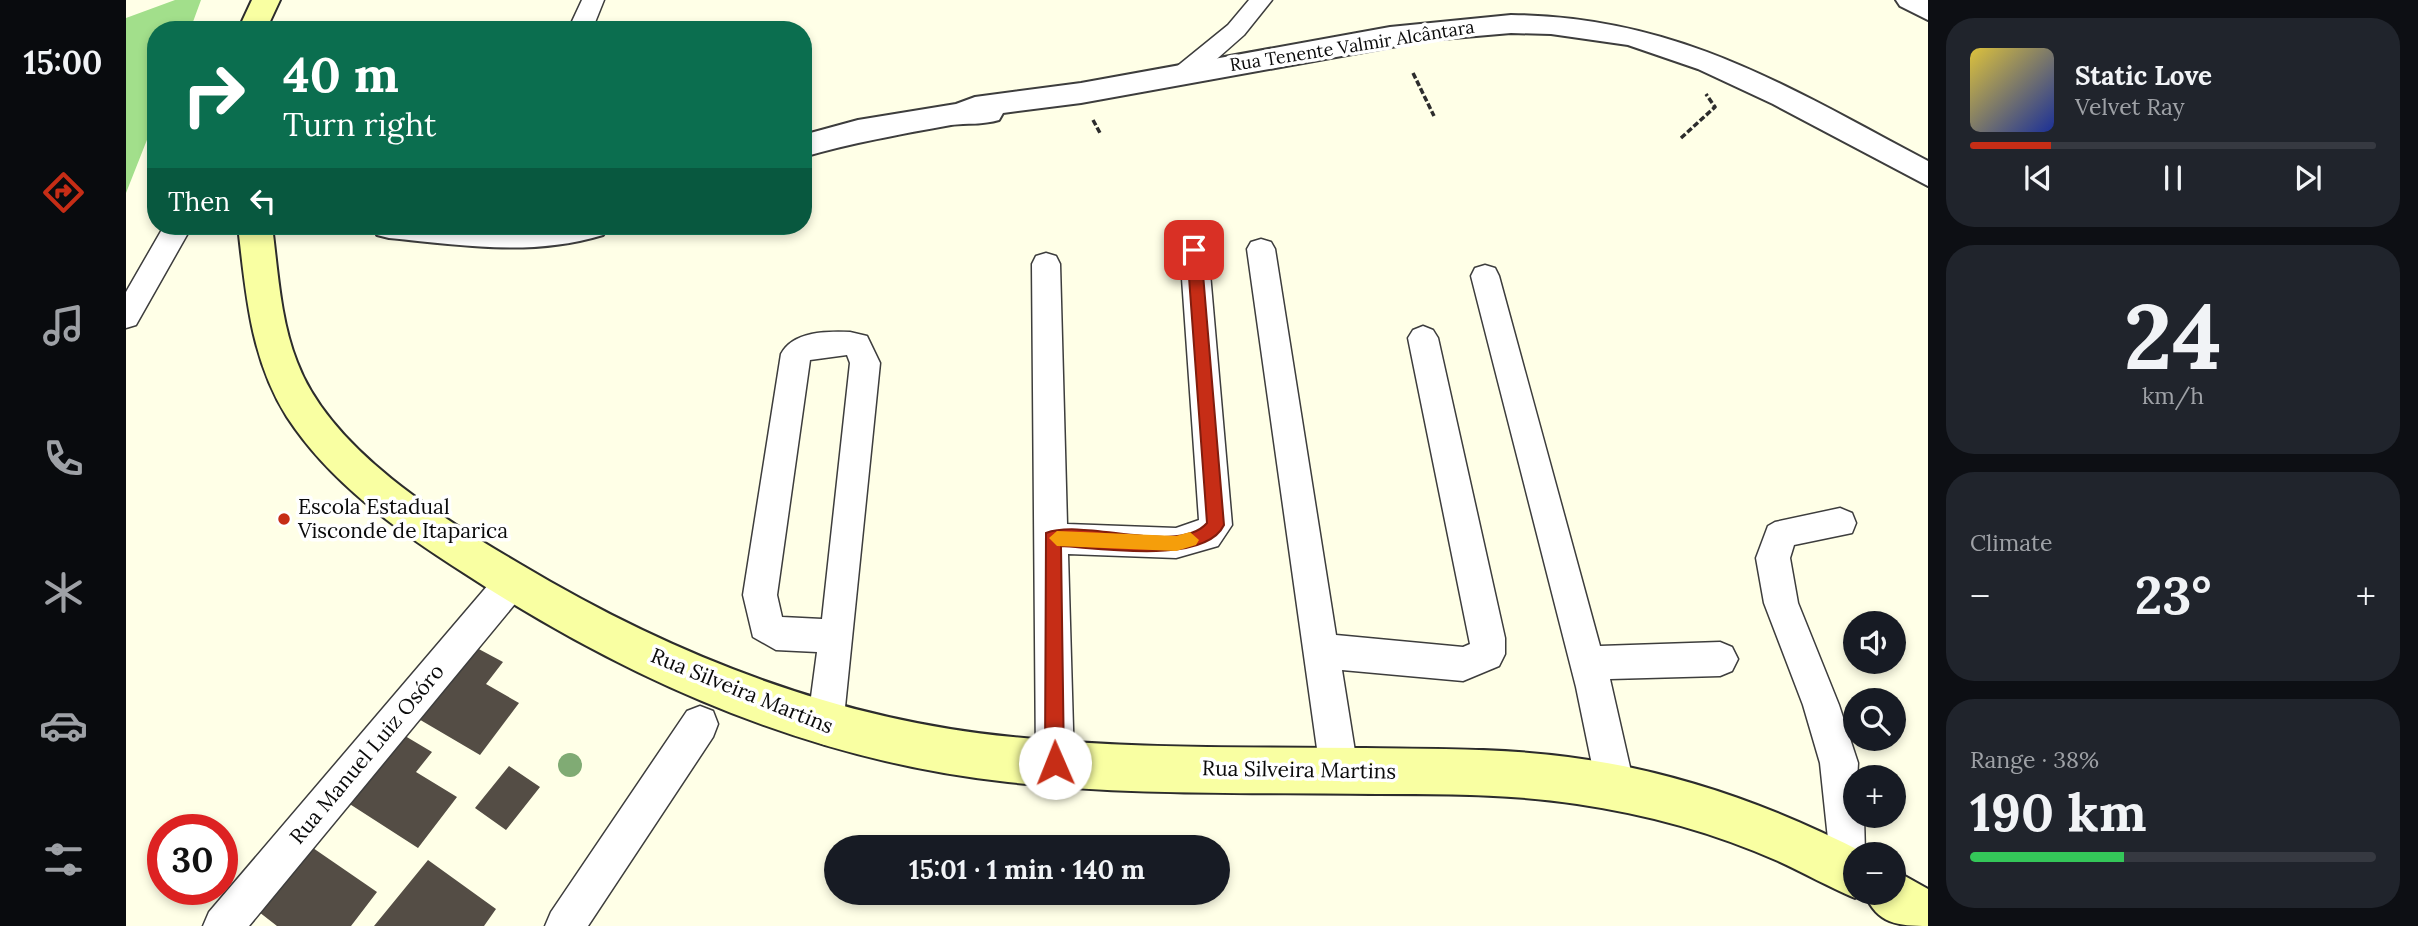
<!DOCTYPE html>
<meta charset="utf-8">
<style>
body{margin:0;font-family:Lora,serif;background:#20242c;color:#f1f3f6;height:100vh;display:flex;flex-direction:column;font-size:26px;white-space:nowrap}
*{box-sizing:border-box;margin:0}
p{font-size:23px;color:#9ea1a6}
.icon{flex:none;width:38px;height:38px;fill:none;stroke:currentColor;stroke-width:2;stroke-linecap:round;stroke-linejoin:round}
.map{position:relative;flex:1;overflow:hidden}
.panel{display:flex;flex-direction:column;gap:18px;padding:18px;background:#0d0f14;width:490px}
.panel>*{flex:none}
.hud{position:absolute;left:21px;top:21px;width:665px;height:214px;border-radius:28px;box-shadow:0 4px 10px #0003;background:#0b6e4f;color:#fff;overflow:hidden}
.fabs{position:absolute;left:1717px;top:611px;display:grid;gap:14px}
.fabs a{display:grid;place-items:center;width:63px;height:63px;border-radius:50%;background:#171b24;box-shadow:0 4px 10px #0003;font-size:35px}
.speed{position:absolute;left:21px;top:814px;display:flex;gap:14px;font-size:35px;font-weight:700;text-align:center}
.speed>*{display:grid;place-content:center;width:91px;height:91px;border-radius:50%;background:#171b24;box-shadow:0 4px 10px #0003;line-height:1}
.speed .limit{border:10px solid #d22;background:#fff;color:#111}
.pin{position:absolute;display:grid;place-items:center;width:60px;height:60px;color:#fff;margin:-30px;border-radius:14px;box-shadow:0 4px 10px #0006}
.me{position:absolute;width:77px;margin:-38px;rotate:359deg;stroke-linejoin:round;filter:drop-shadow(0 0 5px #0008)}
.turn{display:flex;align-items:center;gap:24px;height:147px;padding:0 21px;font-size:32px}
.turn .icon{width:91px;height:91px;stroke-width:2.5}
.turn b{display:block;font-size:49px;line-height:60px}
.then{display:flex;align-items:center;height:66px;padding:0 21px;background:#0003;gap:14px;font-size:26px}
.big{font-size:52px;font-weight:800;line-height:1.1}
.panel .tile{flex:1;display:flex;flex-direction:column;justify-content:center;gap:10px;min-width:0;padding:0 24px;border-radius:28px;background:#20242c}
.panel .dial{align-items:center;gap:0}
.dial b{font-size:91px;line-height:1}
.song{display:flex;align-items:center;gap:21px}
.cover{width:84px;height:84px;border-radius:10px;background:linear-gradient(135deg,hsl(50 70% 55%),hsl(230 70% 35%))}
.played{height:7px;border-radius:4px;background:linear-gradient(90deg,#c62d16 20%,#363941 20%)}
.keys{display:flex;justify-content:space-around;direction:ltr}
.heat{display:flex;justify-content:space-between;align-items:center;font-size:38px;direction:ltr}
.charge{height:10px;border-radius:5px;background:linear-gradient(90deg,#34c759 38%,#363941 0)}
.trip{position:absolute;left:698px;top:835px;width:406px;height:70px;border-radius:35px;background:#171b24;box-shadow:0 4px 10px #0003;font-weight:800;line-height:70px;text-align:center}
main{display:flex;flex:1;min-height:0}
.tab-bar{display:flex;flex-direction:column;width:126px;justify-content:space-around;align-items:center;background:#090b0e;color:#9ea1a6}
.tab-bar .icon{width:49px;height:49px}
.tab-bar .selected{color:#c62d16}
.tab-bar b{font-size:32px;color:#f1f3f6}
.map>svg:first-child{display:block}
.forest{fill:#a2df8b}
.building{fill:#544d45}
.lines{fill:none;stroke-linecap:round;stroke-linejoin:round}
.minor-casing{stroke:#3d3d3d;stroke-width:3}
.tertiary-casing{stroke:#3d3d3d;stroke-width:4}
.secondary-casing{stroke:#2c2c2c;stroke-width:4}
.path{stroke:#2c2c2c;stroke-width:3.5;stroke-dasharray:6 2.5;stroke-linecap:butt}
.minor{fill:#fff;fill-rule:evenodd}
.tertiary{fill:#fff;fill-rule:evenodd}
.secondary{fill:#f9ffa2;fill-rule:evenodd}
.tree{fill:#80ab74}
.route{fill:#c62d16;stroke:#811d0e;stroke-width:2}
.slow{fill:#f59e0b}
.poi-dot{fill:#c62d16;stroke:#fff;stroke-width:2.5}
.labels{text-anchor:middle;stroke-width:7;stroke-linejoin:round;paint-order:stroke}
.far-street-label{font-size:18px;fill:#0a0a0a;stroke:#fff}
.poi-label{font-size:21px;fill:#0a0a0a;stroke:#fff;text-anchor:start}
.street-label{font-size:21px;fill:#0a0a0a;stroke:#fff}
</style>
<main>
<nav class="tab-bar">
<b>15:00</b>
<svg class="icon selected" aria-label="directions" viewBox="0 0 24 24"><path d="M12 3l9 9-9 9-9-9zM9 14v-3h6M13 9l2 2-2 2"/></svg>
<svg class="icon" aria-label="music" viewBox="0 0 24 24"><path d="M9 18V5l10-2v13"/><circle cx="6" cy="18" r="3"/><circle cx="16" cy="16" r="3"/></svg>
<svg class="icon" aria-label="phone" viewBox="0 0 24 24"><path d="M5 4h4l2 5-3 2q2 4 5 5l2-3 5 2v4C11 20 4 13 5 4z"/></svg>
<svg class="icon" aria-label="climate" viewBox="0 0 24 24"><path d="M12 3v18M4 7l16 10M4 17L20 7"/></svg>
<svg class="icon" aria-label="car" viewBox="0 0 24 24"><path d="M5 17H2v-5l4-1 3-4h7l3 4 3 1v5h-3M9 17h6M6 11h13"/><circle cx="7" cy="17" r="2"/><circle cx="17" cy="17" r="2"/></svg>
<svg class="icon" aria-label="filters" viewBox="0 0 24 24"><path d="M4 7h16M4 17h16"/><circle cx="9" cy="7" r="2"/><circle cx="15" cy="17" r="2"/></svg>
</nav>
<div class="map">
<svg width="1802" height="926" viewBox="0 0 1802 926">
<rect width="100%" height="100%" fill="#ffffe7"/>
<!-- forest -->
<path class="forest" d="M49,0H75L64,30H30V117L0,193V18Z"/>
<!-- building -->
<path class="building" d="M349,647L377,662L360,684L393,703L354,755L291,718Z
M269,730L306,752L290,772L331,797L292,848L219,801Z
M383,766L414,787L380,830L349,808Z
M187,848L251,892L225,926H151L133,912Z
M302,860L370,909L358,926H248Z"/>
<g class="lines">
<defs>
<path id="minor" d="M456,0H478L466,30H442Z
M1123,0H1146L1118,35L1067,80H1049L1046,74L1049,68L1102,25Z
M38,226H66L10,325L0,328V292Z
M1135,239L1145,242L1149,249L1210,635L1337,647L1344,644L1282,338L1287,330L1297,326L1307,330L1312,338L1379,638V654L1373,666L1337,681L1216,670L1232,770L1226,783L1213,789L1200,783L1194,770L1121,249L1125,242Z
M1068,240L1078,243L1082,250L1106,525L1092,546L1050,558L942,554L948,763L942,776L929,782L916,776L910,763L906,264L910,256L920,253L930,256L934,264L941,524L1050,528L1073,520L1054,250L1058,243Z
M1359,265L1369,268L1373,276L1474,646L1594,642L1606,647L1612,659L1606,671L1594,676L1484,679L1509,789L1503,802L1490,808L1477,802L1471,789L1450,687L1345,276L1349,268Z
M724,332L741,336L754,363L717,727L712,740L699,745L686,740L681,727L691,652L650,650L627,637L617,595L655,354C667,331 701,331 724,332ZM721,355L724,363L696,619L656,617L651,595L684,360Z
M1714,508L1726,513L1730,523L1726,533L1668,545L1664,558L1672,603L1713,705L1732,763L1729,816H1738L1739,854H1729V883L1719,888L1705,882L1699,868L1702,839L1694,763L1677,705L1638,603L1630,558L1642,526L1649,522Z
M386,566L398,571L403,582L398,593L123,926H77L83,912L374,571Z
M574,706L587,711L592,724L587,737L462,926H419L425,912L561,711Z"/>
<path id="tertiary" d="M1770,0H1802V20L1774,6Z
M1385,15C1552,17 1660,86 1802,161V186L1647,104L1572,69L1502,45L1425,34L1385,33L1304,40L955,103L877,113L873,120C857,125 841,123 825,125C775,134 726,143 677,157V135L732,120L830,104L849,97L955,83L1264,27Z
M247,226H482L477,235C404,257 337,245 263,238L251,235Z"/>
<path id="secondary" d="M126,0H154L140,30H112Z
M112,226H146C152,271 154,319 171,362C204,450 316,518 394,564C546,655 709,720 887,737C1004,749 1121,747 1239,748C1306,749 1375,748 1442,757C1546,770 1648,806 1740,854H1729V892H1768V870L1802,889V926C1772,926 1751,924 1739,894L1729,898C1703,887 1678,873 1652,861C1589,833 1520,814 1451,804C1386,794 1319,794 1252,794C1129,792 1005,796 882,782C685,761 503,681 338,573C272,531 204,483 161,417C124,358 120,293 112,226Z"/>
</defs>
<!-- minor casing -->
<use href="#minor" class="minor-casing"/>
<!-- tertiary casing -->
<use href="#tertiary" class="tertiary-casing"/>
<!-- secondary casing -->
<use href="#secondary" class="secondary-casing"/>
<!-- path -->
<path class="path" d="M1287,73L1308,116
M967,120L974,133
M1555,138L1589,107L1580,94"/>
<!-- minor -->
<use href="#minor" class="minor"/>
<!-- tertiary -->
<use href="#tertiary" class="tertiary"/>
<!-- secondary -->
<use href="#secondary" class="secondary"/>
</g>
<!-- trees -->
<circle class="tree" cx="444" cy="765" r="12"/>
<!-- route -->
<path class="route" d="M1068,245L1075,250L1098,525C1079,565 973,548 935,546L938,763L935,769L929,772L922,769L919,763L920,533C959,518 1052,556 1081,523L1061,250Z"/>
<!-- slow -->
<path class="slow" d="M931,531L1050,536L1064,532L1073,540L1070,545L1050,551L931,546L923,538Z"/>
<!-- markers -->
<circle class="poi-dot" cx="158" cy="519" r="7"/>
<g class="labels">
<!-- far-street labels -->
<g class="far-street-label">
<text transform="translate(1226 46) rotate(-9)" y="6">Rua Tenente Valmir Alcântara</text>
</g>
<!-- poi labels -->
<g class="poi-label">
<text x="172" y="514">Escola Estadual<tspan x="172" dy="24">Visconde de Itaparica</tspan></text>
</g>
<!-- street labels -->
<g class="street-label">
<text transform="translate(616 691) rotate(22)" y="7">Rua Silveira Martins</text>
<text transform="translate(241 754) rotate(-50)" y="7">Rua Manuel Luiz Osóro</text>
<text transform="translate(1173 770) rotate(1)" y="7">Rua Silveira Martins</text>
</g>
</g>
</svg>
<div class="fabs">
<a><svg class="icon" aria-label="sound" viewBox="0 0 24 24"><path d="M4 9h4l5-4v14l-5-4H4zM17 9q2 3 0 6"/></svg></a>
<a><svg class="icon" aria-label="search" viewBox="0 0 24 24"><circle cx="10" cy="10" r="6"/><path d="M15 15l6 6"/></svg></a>
<a>+</a>
<a>−</a>
</div>
<div class="speed"><div class="limit">30</div></div>
<div class="pin" style="left:1068px;top:250px;background:#d93025"><svg class="icon" aria-label="arrive" viewBox="0 0 24 24"><path d="M6 21V4h12l-3 4 3 4H6"/></svg></div>
<svg class="me" style="left:929px;top:763px" viewBox="-20 -20 40 40"><circle r="19" fill="#fff"/><path d="M0-13L10 11 0 6-10 11z" fill="#c62d16"/></svg>
<div class="trip">15:01 · 1 min · 140 m</div>
<div class="hud">
<div class="turn"><svg class="icon" aria-label="right" viewBox="0 0 24 24"><path d="M7 20v-9h11M14 6l5 5-5 5"/></svg><div><b>40 m</b>Turn right</div></div>
<div class="then">Then<svg class="icon" aria-label="left" viewBox="0 0 24 24"><path d="M17 20v-9H6M10 6l-5 5 5 5"/></svg></div>
</div>
</div>
<section class="panel">
<div class="tile">
<div class="song"><i class="cover"></i><div><b>Static Love</b><p>Velvet Ray</p></div></div>
<div class="played"></div>
<div class="keys"><svg class="icon" aria-label="previous" viewBox="0 0 24 24"><path d="M18 5L8 12l10 7zM5 5v14"/></svg><svg class="icon" aria-label="pause" viewBox="0 0 24 24"><path d="M8 5v14M16 5v14"/></svg><svg class="icon" aria-label="next" viewBox="0 0 24 24"><path d="M6 5l10 7-10 7zM19 5v14"/></svg></div>
</div>
<div class="tile dial"><b>24</b><p>km/h</p></div>
<div class="tile"><p>Climate</p>
<div class="heat"><a>−</a><b class="big">23°</b><a>+</a></div>
</div>
<div class="tile"><p>Range · 38%</p><b class="big">190 km</b><div class="charge"></div></div>
</section>
</main>
